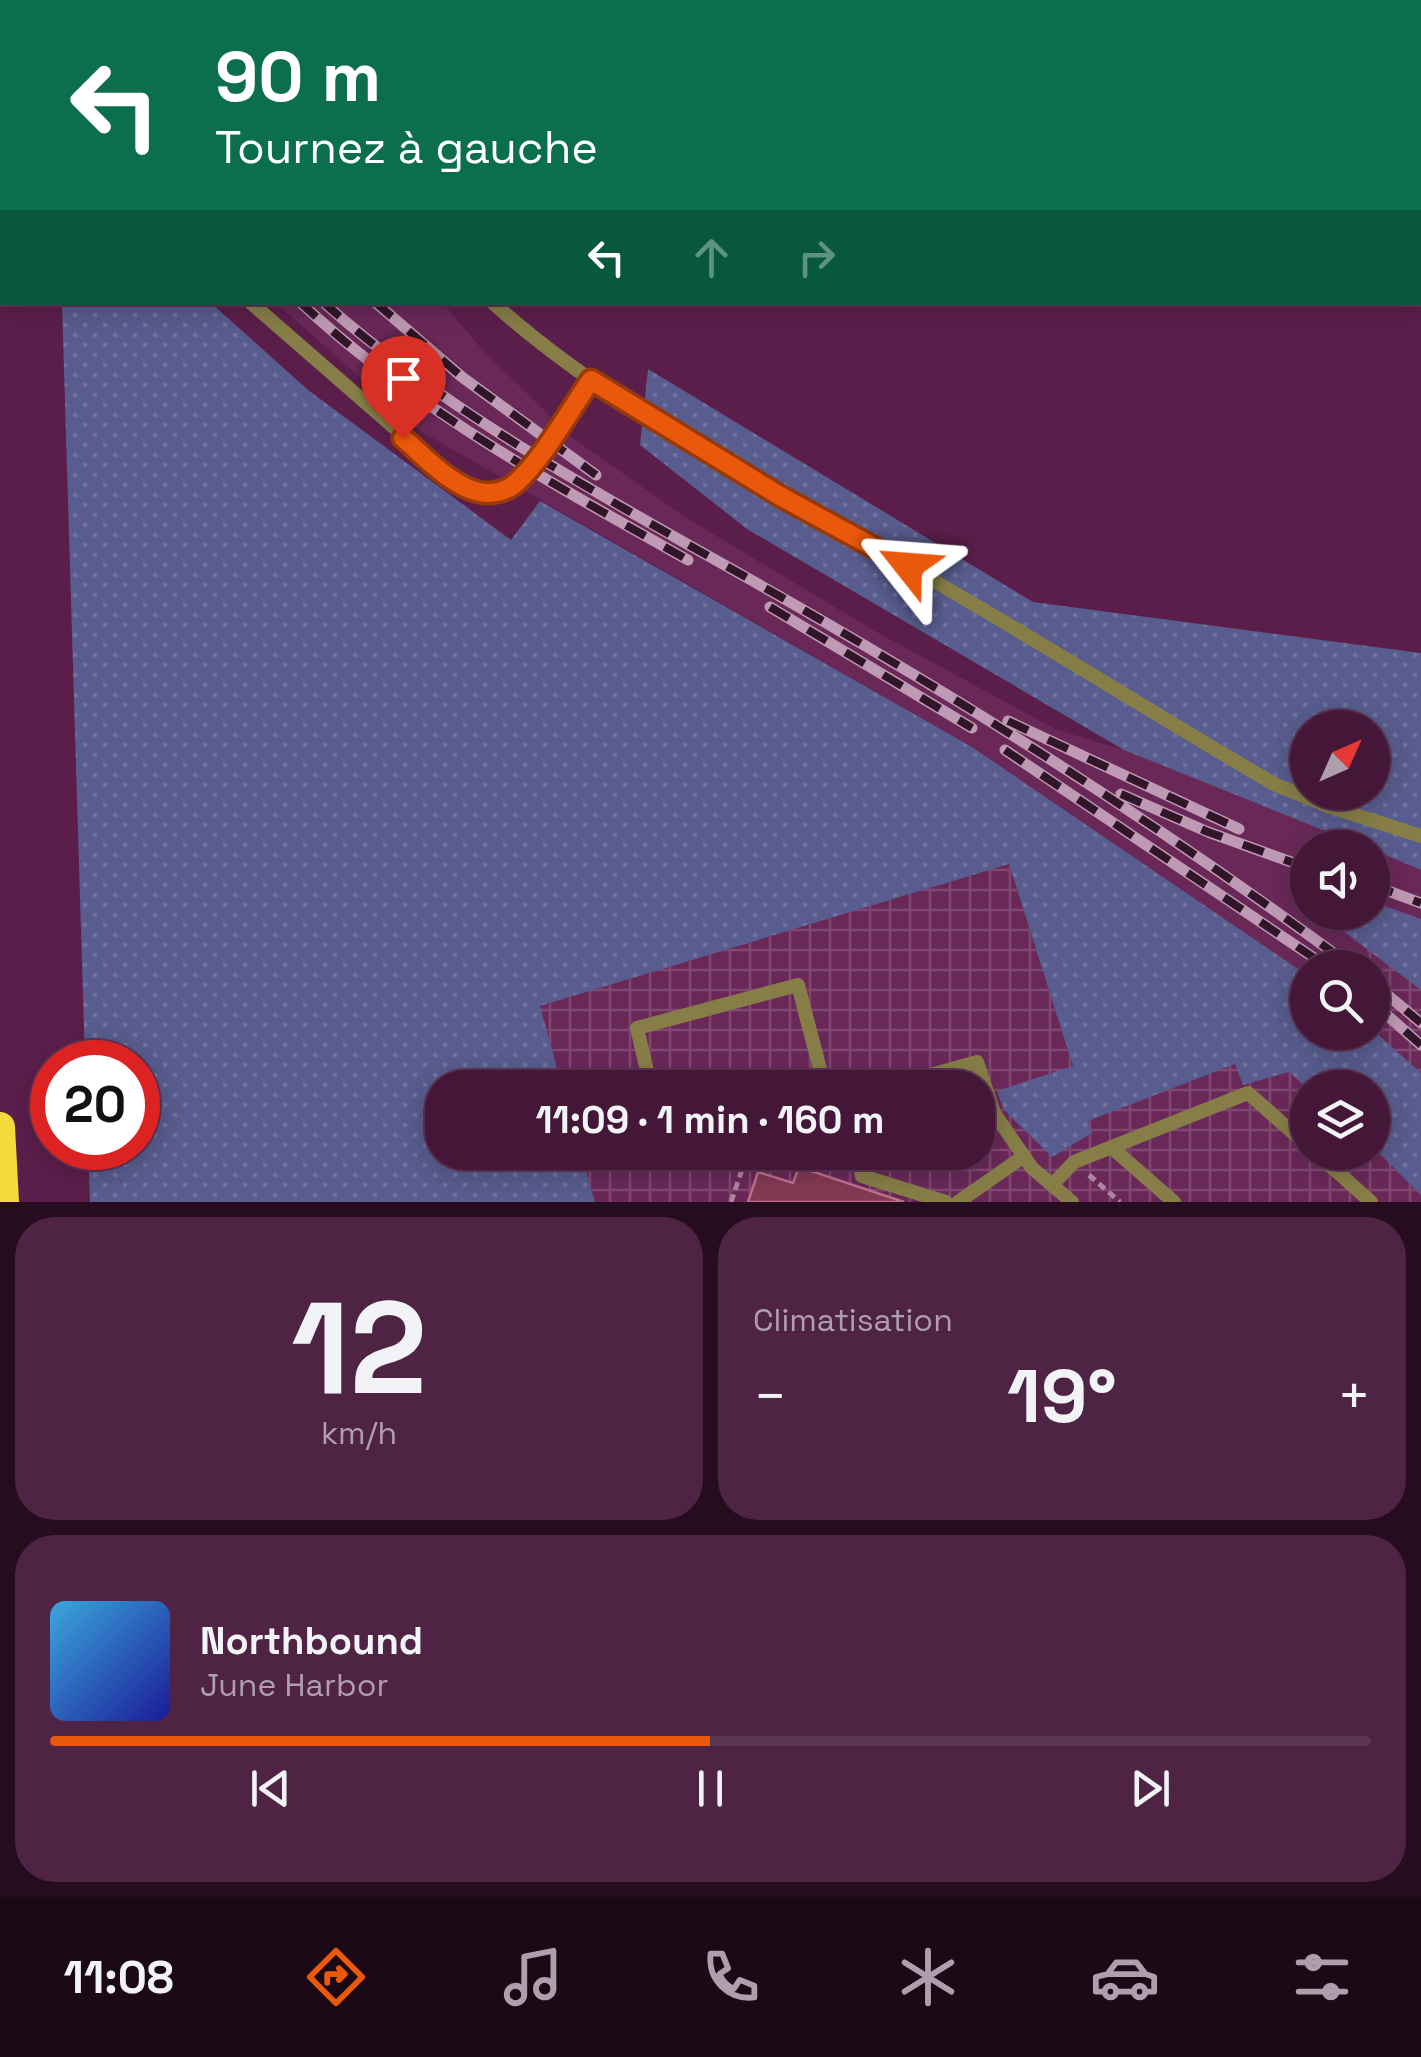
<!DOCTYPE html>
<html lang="fr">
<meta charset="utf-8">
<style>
body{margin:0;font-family:"Space Grotesk",sans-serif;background:#4e2343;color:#f1f3f6;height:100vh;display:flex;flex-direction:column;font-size:38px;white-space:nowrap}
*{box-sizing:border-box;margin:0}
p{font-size:32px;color:#af9fae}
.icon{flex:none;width:55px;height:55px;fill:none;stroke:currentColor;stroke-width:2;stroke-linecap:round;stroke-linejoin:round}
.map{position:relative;height:1202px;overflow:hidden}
.details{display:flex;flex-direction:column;gap:15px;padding:15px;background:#250c1f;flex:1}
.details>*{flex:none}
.banner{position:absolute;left:0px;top:0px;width:1422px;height:305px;box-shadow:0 5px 25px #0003,0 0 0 2px #5c3553;background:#0b6e4f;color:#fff;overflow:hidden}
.needle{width:65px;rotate:45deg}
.buttons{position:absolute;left:1290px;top:710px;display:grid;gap:20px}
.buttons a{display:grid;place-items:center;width:100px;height:100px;border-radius:50%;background:#441638;box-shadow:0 5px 25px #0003,0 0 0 2px #5c3553;font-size:50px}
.speed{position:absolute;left:30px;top:1040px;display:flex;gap:20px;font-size:50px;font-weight:700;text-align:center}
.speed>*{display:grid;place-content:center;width:130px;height:130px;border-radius:50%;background:#441638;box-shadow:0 5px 25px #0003,0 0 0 2px #5c3553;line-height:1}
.speed .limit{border:15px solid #d22;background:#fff;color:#111}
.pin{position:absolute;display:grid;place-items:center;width:85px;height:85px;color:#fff;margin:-102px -42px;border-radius:50% 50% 50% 0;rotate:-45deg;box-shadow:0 0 10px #0007}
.pin .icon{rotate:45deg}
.me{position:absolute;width:110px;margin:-55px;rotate:298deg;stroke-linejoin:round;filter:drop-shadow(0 0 8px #0008)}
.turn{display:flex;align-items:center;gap:35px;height:210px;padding:0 50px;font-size:45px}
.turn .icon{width:130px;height:130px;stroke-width:2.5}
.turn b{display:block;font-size:70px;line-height:85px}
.lanes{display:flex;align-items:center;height:95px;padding:0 50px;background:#0003;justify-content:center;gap:50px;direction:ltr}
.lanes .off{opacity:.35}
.big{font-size:75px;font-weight:800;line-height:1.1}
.details .tile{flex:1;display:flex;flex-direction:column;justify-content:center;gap:15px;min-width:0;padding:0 35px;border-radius:40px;background:#4e2343}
.details .dial{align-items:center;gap:0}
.dial b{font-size:130px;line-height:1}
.song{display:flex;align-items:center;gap:30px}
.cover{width:120px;height:120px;border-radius:15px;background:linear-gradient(135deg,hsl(200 70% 55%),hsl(240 70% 35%))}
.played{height:10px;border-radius:5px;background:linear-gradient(90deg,#ea580c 50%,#5c3553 50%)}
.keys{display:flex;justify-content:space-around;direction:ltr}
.heat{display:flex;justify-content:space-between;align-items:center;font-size:55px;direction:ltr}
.details .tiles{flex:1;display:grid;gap:15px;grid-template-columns:1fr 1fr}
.tile:last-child{grid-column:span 2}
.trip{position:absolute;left:425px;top:1070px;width:570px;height:100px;border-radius:40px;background:#441638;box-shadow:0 5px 25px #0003,0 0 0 2px #5c3553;font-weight:800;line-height:100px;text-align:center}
.tabs{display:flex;height:160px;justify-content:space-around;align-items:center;background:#1b0916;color:#af9fae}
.tabs .icon{width:70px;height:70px}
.tabs .active{color:#ea580c}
.tabs b{font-size:45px;color:#f1f3f6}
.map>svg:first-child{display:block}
.built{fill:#6a2859}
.industrial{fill:url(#industrial-grid);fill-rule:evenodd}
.grass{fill:url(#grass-dots);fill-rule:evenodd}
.building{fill:#843954;stroke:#c06f8a;stroke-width:2.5}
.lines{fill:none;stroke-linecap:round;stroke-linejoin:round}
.path{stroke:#ae84a1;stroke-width:5;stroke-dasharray:8 5;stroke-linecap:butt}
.lane{stroke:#877e47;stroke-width:14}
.highway{stroke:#f4da3c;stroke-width:30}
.rail-casing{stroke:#bf9ab4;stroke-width:11}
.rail{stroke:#311629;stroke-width:8;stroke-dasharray:22;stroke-linecap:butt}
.route-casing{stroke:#983908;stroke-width:25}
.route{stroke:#ea580c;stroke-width:18}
</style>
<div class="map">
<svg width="1421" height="1202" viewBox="0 0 1421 1202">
<defs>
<pattern id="industrial-grid" width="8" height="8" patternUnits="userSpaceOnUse" patternTransform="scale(2.5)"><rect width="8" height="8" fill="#6a2859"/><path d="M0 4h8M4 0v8" fill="none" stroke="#804771"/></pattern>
<pattern id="grass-dots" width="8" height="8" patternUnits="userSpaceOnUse" patternTransform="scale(2.5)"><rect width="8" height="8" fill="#585c8e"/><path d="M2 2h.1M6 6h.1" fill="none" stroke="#71739e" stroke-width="1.8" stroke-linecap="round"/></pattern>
</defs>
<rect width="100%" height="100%" fill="#5b1e4b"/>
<!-- built -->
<path class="built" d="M276,303H443L480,347L570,436L685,517L873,630L1057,730L1125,750L1365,847L1308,848V912H1372L1373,850L1421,870V1073L1372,968H1308L1307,975L972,747L422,432Z"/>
<!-- industrial -->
<path class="industrial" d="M1009,864L1073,1066L1308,1032H1372V968L1352,967L1402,912L1421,919V1202H595L581,1153L978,1152V1088L562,1087L539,1006ZM1308,1088H1372V1152H1308Z"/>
<!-- grass -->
<path class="grass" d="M62,303H211L308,390L511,540L540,501L972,747L1307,975L1308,1032H1372L1373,1030L1421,1073V1195L1373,1147L1372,1088H1307L1289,1072L1243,1085L1235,1064L1088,1121L1092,1133L1052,1157L1004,1110L997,1091L1073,1066L1009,864L540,1006L562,1087L442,1088V1152L581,1153L595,1202H90L88,1148H138V1062H85Z
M648,369L1033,602L1421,653V870L1373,850L1372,848L1365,847L1124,750L747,529L640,445ZM1308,728H1372V792H1308Z
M1373,902L1421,919V990L1319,913L1372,912Z"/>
<!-- building -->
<path class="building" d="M799,1167L904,1202H748L758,1172L793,1183Z"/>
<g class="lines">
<!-- path -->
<path class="path" d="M1089,1175L1120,1202
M731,1202L748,1152"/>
<!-- lane -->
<path class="lane" d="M292,0L293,2
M250,302L451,477L465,487L489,493L501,492L516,483L591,380
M492,302C614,412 766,485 908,566C1031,636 1151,712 1274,784L1328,806L1421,836
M651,1088L637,1028L798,985L825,1088
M884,1088L977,1062L994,1113L1032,1168L1072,1202
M1111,1147L1174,1202
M857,1152L862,1176L946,1202
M1315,1152L1371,1202
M1052,1185L1074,1162L1248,1093L1308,1146
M958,1202L1024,1156"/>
<!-- highway -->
<path class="highway" d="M0,1127L4,1202"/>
<defs>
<path id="rail" d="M64,0L65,2
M174,0L175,2
M300,302C414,409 553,484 688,560
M323,302C468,431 647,519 814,616C1000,723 1182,841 1354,968
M375,302L462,377L596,475
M770,607L972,728
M1008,721L1239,829
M1005,750L1329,968
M1121,794L1208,832L1308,868
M1372,885L1421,903
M1372,982L1421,1023
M1372,1002L1421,1045"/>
</defs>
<!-- rail casing -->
<use href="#rail" class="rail-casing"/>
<!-- rail -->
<use href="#rail" class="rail"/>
</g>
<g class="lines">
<defs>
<path id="route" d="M403,438C424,456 451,486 479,492C492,495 507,491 516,483C542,460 570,410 591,380L780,496L908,566"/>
</defs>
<!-- route casing -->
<use href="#route" class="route-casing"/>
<!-- route -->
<use href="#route" class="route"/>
</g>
</svg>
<div class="buttons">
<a><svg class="needle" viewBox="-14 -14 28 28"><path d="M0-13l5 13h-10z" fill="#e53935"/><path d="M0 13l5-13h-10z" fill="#af9fae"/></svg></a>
<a><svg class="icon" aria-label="sound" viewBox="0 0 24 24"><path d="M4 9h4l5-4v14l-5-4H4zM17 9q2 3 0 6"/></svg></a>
<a><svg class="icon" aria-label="search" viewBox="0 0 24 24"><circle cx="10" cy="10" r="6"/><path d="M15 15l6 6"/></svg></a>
<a><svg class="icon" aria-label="layers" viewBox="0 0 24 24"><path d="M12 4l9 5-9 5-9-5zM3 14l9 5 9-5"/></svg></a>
</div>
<div class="speed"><div class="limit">20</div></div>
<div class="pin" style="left:403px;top:438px;background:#d93025"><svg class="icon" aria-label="arrive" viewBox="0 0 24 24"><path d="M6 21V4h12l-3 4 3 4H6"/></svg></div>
<svg class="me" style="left:908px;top:566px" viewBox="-20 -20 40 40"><path d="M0-17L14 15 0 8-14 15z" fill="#ea580c" stroke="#fff" stroke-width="4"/></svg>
<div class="trip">11:09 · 1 min · 160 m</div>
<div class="banner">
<div class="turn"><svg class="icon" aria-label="left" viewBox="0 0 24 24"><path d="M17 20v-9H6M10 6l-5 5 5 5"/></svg><div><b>90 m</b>Tournez à gauche</div></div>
<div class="lanes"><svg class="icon" aria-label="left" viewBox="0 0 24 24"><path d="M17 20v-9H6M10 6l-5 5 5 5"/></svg><svg class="icon off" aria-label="ahead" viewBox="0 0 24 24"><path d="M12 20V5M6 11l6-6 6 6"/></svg><svg class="icon off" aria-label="right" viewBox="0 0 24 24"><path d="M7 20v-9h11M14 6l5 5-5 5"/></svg></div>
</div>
</div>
<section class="details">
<div class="tiles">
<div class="tile dial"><b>12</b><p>km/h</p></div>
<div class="tile"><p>Climatisation</p>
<div class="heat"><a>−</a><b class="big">19°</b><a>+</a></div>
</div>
<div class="tile">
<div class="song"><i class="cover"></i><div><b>Northbound</b><p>June Harbor</p></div></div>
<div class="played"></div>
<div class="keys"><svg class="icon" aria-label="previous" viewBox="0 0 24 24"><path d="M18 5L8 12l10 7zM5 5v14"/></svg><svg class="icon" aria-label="pause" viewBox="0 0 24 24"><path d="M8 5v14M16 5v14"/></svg><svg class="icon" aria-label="next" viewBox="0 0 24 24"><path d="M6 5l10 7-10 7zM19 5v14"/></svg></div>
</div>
</div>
</section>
<nav class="tabs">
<b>11:08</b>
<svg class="icon active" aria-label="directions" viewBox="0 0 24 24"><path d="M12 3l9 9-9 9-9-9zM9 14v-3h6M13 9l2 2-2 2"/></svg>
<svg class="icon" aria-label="music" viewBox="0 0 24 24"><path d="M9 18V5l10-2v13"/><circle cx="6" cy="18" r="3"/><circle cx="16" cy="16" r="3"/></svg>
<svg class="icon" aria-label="phone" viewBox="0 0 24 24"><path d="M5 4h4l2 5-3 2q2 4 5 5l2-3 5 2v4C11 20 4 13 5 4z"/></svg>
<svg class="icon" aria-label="climate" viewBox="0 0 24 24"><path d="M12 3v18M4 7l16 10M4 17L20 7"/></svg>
<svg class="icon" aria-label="car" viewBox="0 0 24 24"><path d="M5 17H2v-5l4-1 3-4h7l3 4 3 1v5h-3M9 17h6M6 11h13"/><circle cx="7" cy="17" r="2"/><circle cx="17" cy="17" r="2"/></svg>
<svg class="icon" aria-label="filters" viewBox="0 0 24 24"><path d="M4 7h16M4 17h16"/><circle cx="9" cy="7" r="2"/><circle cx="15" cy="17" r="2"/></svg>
</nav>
